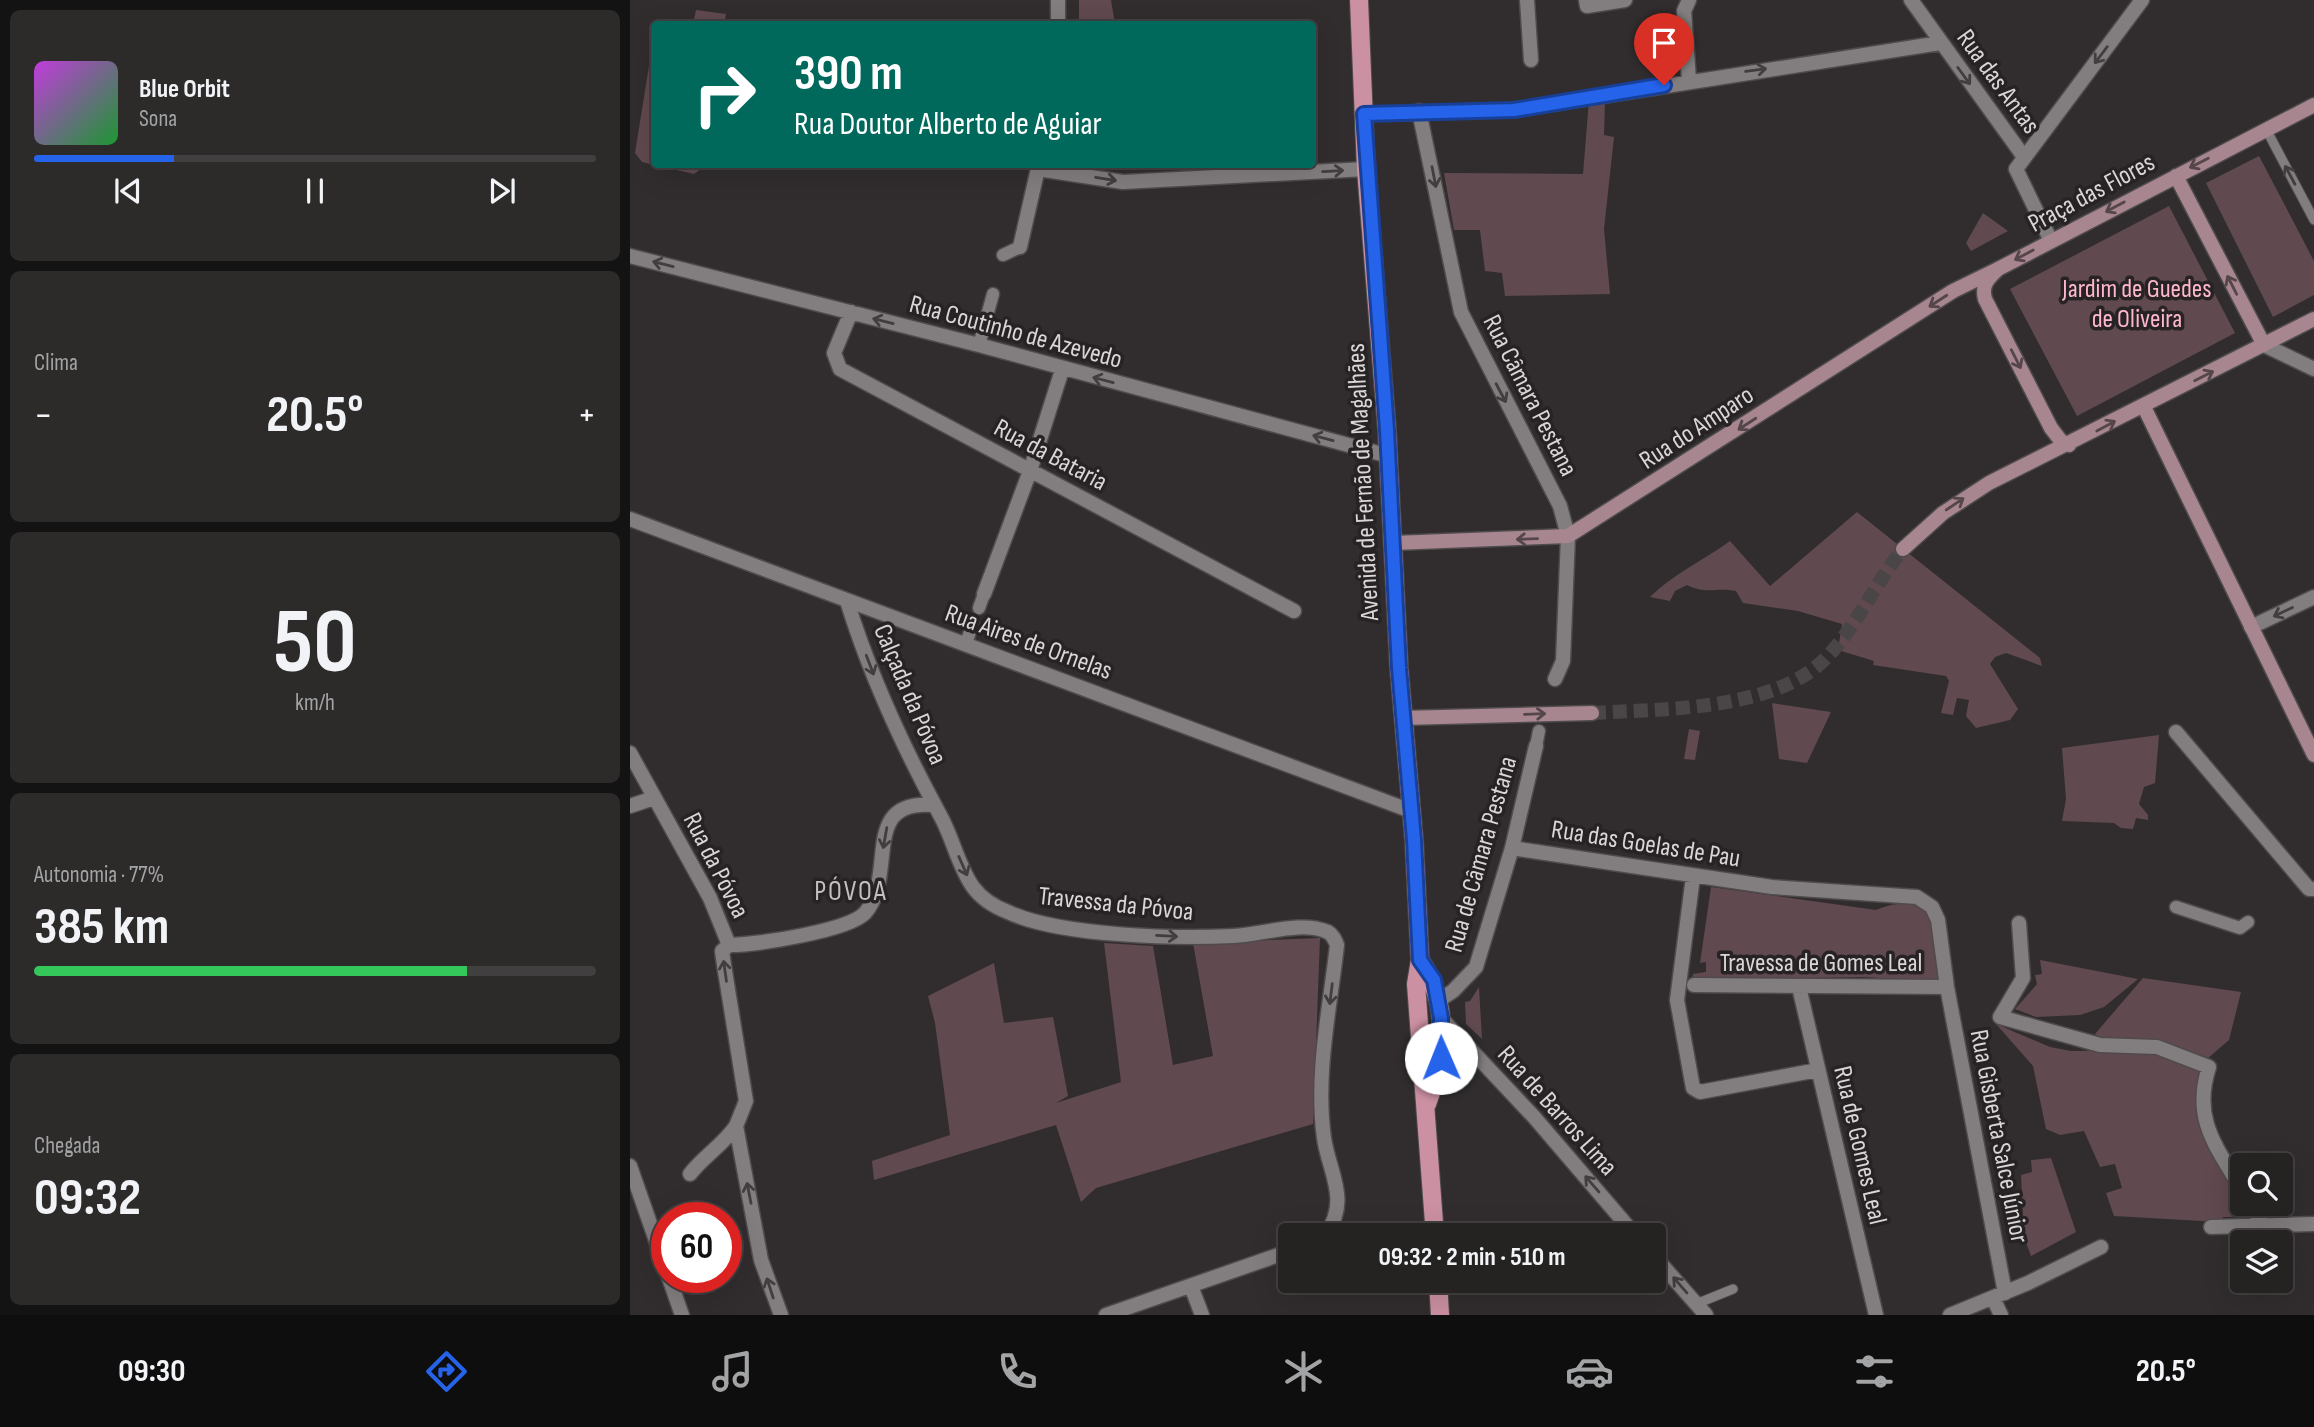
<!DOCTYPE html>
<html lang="pt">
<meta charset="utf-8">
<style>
body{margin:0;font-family:"Sofia Sans Condensed",sans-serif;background:#2d2a2a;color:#f1f3f6;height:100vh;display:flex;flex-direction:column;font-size:26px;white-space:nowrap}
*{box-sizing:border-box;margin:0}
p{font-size:23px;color:#a3a4a5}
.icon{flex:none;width:38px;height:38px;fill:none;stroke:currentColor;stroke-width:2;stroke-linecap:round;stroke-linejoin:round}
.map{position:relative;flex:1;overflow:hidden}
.details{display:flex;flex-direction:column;gap:10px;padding:10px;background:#141313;width:630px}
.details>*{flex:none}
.banner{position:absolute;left:21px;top:21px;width:665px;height:147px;border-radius:7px;box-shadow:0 7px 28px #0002,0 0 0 2px #423f40;background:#00695c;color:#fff;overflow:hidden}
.tools{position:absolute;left:1600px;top:1153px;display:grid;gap:14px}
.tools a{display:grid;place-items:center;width:63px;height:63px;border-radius:7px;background:#252222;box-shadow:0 7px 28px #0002,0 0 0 2px #423f40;font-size:35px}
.speed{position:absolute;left:21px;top:1202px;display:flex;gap:14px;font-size:35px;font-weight:700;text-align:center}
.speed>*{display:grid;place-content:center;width:91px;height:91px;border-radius:50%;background:#252222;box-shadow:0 7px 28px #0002,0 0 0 2px #423f40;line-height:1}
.speed .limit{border:10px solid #d22;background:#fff;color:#111}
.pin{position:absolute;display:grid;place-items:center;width:60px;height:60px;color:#fff;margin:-72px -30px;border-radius:50% 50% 50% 0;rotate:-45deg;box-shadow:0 0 7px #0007}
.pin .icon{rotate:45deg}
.me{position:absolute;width:77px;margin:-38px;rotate:359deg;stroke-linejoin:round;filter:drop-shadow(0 0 5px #0008)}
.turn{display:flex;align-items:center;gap:24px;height:147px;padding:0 28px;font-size:32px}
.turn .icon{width:91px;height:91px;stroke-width:2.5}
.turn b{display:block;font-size:49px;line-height:60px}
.big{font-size:52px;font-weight:700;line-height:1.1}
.details .card{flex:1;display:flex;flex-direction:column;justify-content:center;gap:10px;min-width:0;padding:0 24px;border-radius:10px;background:#2d2a2a}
.details .dial{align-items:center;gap:0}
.dial b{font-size:91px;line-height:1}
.song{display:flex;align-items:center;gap:21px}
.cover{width:84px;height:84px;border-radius:10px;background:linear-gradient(135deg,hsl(290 70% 55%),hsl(130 70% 35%))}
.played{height:7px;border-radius:4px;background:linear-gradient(90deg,#2563eb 25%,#423f40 25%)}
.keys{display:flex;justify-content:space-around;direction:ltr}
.heat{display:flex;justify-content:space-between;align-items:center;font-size:38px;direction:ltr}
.charge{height:10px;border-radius:5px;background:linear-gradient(90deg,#34c759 77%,#423f40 0)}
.trip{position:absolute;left:648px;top:1223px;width:388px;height:70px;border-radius:7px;background:#252222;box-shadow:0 7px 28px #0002,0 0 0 2px #423f40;font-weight:700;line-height:70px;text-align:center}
.menu{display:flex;height:112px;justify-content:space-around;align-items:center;background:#0f0e0e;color:#a3a4a5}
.menu .icon{width:49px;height:49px}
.menu .selected{color:#2563eb}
.menu b{font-size:32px;color:#f1f3f6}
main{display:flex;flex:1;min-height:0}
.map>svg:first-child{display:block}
.green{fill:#60494f}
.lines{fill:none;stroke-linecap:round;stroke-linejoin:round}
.secondary-tunnel{stroke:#4a4647;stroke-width:14;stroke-dasharray:14 7;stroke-linecap:butt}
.service-casing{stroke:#4f4b4c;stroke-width:11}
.pedestrian-casing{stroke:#4f4b4c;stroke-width:15}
.minor-casing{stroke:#4f4b4c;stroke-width:17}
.tertiary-casing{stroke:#4f4b4c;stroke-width:17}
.secondary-casing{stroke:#4f4b4c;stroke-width:17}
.primary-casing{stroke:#4f4b4c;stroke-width:20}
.service{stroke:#827d7e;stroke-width:9}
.pedestrian{stroke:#827d7e;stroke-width:12}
.minor{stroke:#827d7e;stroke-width:14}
.tertiary{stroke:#827d7e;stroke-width:14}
.secondary{stroke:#a78690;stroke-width:14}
.primary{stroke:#cb90a2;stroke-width:18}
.oneway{stroke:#423e3f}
.oneway2{stroke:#54464a}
.route-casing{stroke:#184099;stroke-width:18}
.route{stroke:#2563eb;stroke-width:12}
.labels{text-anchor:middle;stroke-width:7;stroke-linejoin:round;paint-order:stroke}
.street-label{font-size:26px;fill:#d9d6d7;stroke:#272324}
.park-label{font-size:26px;fill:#feb7cc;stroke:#272324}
.neighbourhood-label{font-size:28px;letter-spacing:2px;fill:#c3bebf;stroke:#272324}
</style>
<main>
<section class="details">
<div class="card">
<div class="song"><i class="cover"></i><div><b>Blue Orbit</b><p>Sona</p></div></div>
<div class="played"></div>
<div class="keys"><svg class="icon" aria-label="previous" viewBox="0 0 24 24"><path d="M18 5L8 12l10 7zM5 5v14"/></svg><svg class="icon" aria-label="pause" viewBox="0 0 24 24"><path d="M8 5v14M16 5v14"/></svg><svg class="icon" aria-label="next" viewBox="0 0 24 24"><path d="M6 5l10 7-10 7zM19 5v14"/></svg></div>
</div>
<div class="card"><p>Clima</p>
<div class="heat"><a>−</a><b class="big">20.5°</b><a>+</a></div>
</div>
<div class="card dial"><b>50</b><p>km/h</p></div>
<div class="card"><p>Autonomia · 77%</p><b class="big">385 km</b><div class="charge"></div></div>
<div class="card"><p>Chegada</p><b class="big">09:32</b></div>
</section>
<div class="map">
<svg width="1684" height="1315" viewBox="0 0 1684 1315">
<rect width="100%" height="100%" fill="#312d2e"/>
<!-- green -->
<path class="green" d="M449,0H481L485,24H449Z
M66,10L96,14L94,24H63Z
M24,63V164L76,165L64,174L12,162L5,153L19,66Z
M959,100L975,101L974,135L984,137L974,229L980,294L875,296L872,273L855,271L850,230H824L814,173L953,174Z
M1629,156L1684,261V295L1643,317L1576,183Z
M1539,206L1605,333L1447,416L1380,289Z
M1353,213L1378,231L1341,251L1336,243Z
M1227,512L1410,658L1412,666L1376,653L1365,657L1360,664L1388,709L1380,720L1346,728L1336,716L1339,700L1327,698L1323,715L1311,713L1319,681L1316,676L1243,665L1244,661L1208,650L1212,624L1168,611L1113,603L1106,591C1086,587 1077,595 1057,585L1045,591L1040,601L1020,597C1043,574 1074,560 1100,541L1140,586Z
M1142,703L1201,712L1177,763L1149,759Z
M1059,729L1070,731L1065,760L1054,759Z
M1529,735L1525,783L1514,787L1509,804L1518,815V820L1506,818L1503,829L1491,828L1484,823L1432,821L1436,799L1432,748Z
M1081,887L1246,910C1309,885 1304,935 1310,981L1231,977L1062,980L1063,974L1076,972V962L1070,963Z
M690,938L683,1124L466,1188L451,1202L426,1125L244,1180L242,1161L320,1135L305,1023L298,996L364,963L374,1023L423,1017L438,1096L426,1103L491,1082L474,943L523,946L543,1065L583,1056L563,943Z
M1410,960L1508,979L1474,1007L1450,1015L1406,1017L1385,1009L1407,984L1405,975L1412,974Z
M1513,978L1611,992L1599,1040L1576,1060L1494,1039L1469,1038L1465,1034Z
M849,987L852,1039L836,1024L835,1002L840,1001Z
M1366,1024L1420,1047L1441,1051L1521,1050L1574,1069L1567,1096L1576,1135L1619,1217H1593L1590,1222L1484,1216L1476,1193L1492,1188L1485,1164L1470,1167L1454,1131L1430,1135L1416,1129L1403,1066Z
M1421,1158L1446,1232L1401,1256L1394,1237L1391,1175L1402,1172L1401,1160Z"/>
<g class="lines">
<!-- secondary-tunnel -->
<path class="secondary-tunnel" d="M962,713C1031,709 1145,711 1196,658C1227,626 1245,583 1273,549"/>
<defs>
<path id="service" d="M1636,129L1684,220
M1066,1304L1103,1289"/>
<path id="pedestrian" d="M373,255L390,247
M349,345L363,294
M349,608L354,594
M336,643L343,624
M906,746L909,731
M1546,907L1610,928L1618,922"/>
<path id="minor" d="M897,0L901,60
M956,0L957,6L995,0
M1281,0L1394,157
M428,24V0
M1059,80L1054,11L1059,0
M789,111L831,312L930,506L938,536L933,661L925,679
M734,114L884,110L1310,43
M408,169L493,182L736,169
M390,247L409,164
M0,256L349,345L759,456
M221,312L204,353L210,369L664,611
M1634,345L1684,369
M354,594L400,471L432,370
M217,601C240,675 273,747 310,815C323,838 328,866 343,887C351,898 365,907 378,912C429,936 546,939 604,936C632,935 671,920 698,932C703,935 705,940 707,945C700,1008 685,1074 694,1138C699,1173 721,1200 695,1236
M1621,627L1684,597
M1546,732L1679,889H1684
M0,753L80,898L99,945
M0,806L24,798
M882,848L1142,887L1287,897L1302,907L1308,920L1317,987L1375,1293
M1063,877L1047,1000L1063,1088L1070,1092L1188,1070
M1389,923L1393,978L1370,1017L1470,1045L1527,1047L1579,1067C1562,1119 1586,1146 1612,1190
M99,945L92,951L94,965L116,1101L106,1126L131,1260L151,1315
M99,945C125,945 218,931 235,913C268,875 229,799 303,805
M1064,985L1317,987
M1169,987L1246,1315
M808,1001L823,991L846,967L882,848L906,746
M60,1174C74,1156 93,1145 106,1126
M1620,1204L1633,1225
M1581,1227L1684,1224
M561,1286L572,1315
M1363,1298L1371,1315
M476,1315L660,1251
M1320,1315L1398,1283L1471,1247"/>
<path id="tertiary" d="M1421,241L1386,169L1512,0
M0,519L781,811
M811,1018L904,1117L1006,1236
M0,1166L37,1272
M1024,1256L1076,1315
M39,1278L52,1315"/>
<path id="secondary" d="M1546,176L1634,345
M1514,407L1684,755
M1439,445L1431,441L1421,428L1355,299C1351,284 1359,278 1368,269L1684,105
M764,543L938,536L1323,291L1368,269
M1273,549L1313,513L1359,483L1684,319
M773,718L962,713"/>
<path id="primary" d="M729,0L736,169L757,430L769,668L784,840L790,960L786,984L805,1236
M790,960C820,1004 815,1056 797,1104
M808,1281L810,1315"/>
</defs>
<!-- service casing -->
<use href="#service" class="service-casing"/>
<!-- pedestrian casing -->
<use href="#pedestrian" class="pedestrian-casing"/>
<!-- minor casing -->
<use href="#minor" class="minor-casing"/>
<!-- tertiary casing -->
<use href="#tertiary" class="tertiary-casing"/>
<!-- secondary casing -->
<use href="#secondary" class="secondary-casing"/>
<!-- primary casing -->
<use href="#primary" class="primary-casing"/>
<!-- service -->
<use href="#service" class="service"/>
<!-- pedestrian -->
<use href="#pedestrian" class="pedestrian"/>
<!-- minor -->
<use href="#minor" class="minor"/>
<!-- tertiary -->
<use href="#tertiary" class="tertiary"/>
<!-- secondary -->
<use href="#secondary" class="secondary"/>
<!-- primary -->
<use href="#primary" class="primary"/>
</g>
<!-- one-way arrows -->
<defs><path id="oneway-shaft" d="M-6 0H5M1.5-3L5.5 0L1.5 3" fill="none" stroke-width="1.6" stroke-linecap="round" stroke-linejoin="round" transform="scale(1.75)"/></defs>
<g class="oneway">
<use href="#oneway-shaft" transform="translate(1471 55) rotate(127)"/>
<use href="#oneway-shaft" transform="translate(1126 70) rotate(-8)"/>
<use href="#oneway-shaft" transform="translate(1334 76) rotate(54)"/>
<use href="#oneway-shaft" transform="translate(703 171) rotate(-3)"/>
<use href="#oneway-shaft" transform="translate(1660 175) rotate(-118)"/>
<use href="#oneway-shaft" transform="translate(804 177) rotate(79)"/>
<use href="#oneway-shaft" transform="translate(476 179) rotate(9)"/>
<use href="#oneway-shaft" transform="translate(33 264) rotate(-166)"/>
<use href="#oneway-shaft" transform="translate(253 321) rotate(-166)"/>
<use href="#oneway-shaft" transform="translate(473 380) rotate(-165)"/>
<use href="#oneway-shaft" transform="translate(871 393) rotate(62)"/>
<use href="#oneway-shaft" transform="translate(693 438) rotate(-165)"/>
<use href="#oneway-shaft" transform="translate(1653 612) rotate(154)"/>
<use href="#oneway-shaft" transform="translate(240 665) rotate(69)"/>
<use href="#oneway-shaft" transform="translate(255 838) rotate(100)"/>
<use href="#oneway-shaft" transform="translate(333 866) rotate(66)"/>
<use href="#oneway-shaft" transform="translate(537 936) rotate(3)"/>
<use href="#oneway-shaft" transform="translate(95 971) rotate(-98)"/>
<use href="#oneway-shaft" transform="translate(701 994) rotate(97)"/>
<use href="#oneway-shaft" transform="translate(962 1184) rotate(-131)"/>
<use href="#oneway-shaft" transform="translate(119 1193) rotate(-101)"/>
<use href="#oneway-shaft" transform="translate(1050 1285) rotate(-131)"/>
<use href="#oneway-shaft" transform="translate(140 1288) rotate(-108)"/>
</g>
<g class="oneway2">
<use href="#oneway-shaft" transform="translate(1569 163) rotate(153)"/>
<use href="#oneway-shaft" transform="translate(1485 207) rotate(152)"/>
<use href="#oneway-shaft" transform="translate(1394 255) rotate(152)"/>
<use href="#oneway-shaft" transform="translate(1602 285) rotate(-117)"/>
<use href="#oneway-shaft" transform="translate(1308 301) rotate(147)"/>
<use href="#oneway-shaft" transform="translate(1386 359) rotate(63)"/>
<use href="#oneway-shaft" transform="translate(1574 376) rotate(-27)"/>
<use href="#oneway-shaft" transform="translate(1117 424) rotate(147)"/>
<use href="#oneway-shaft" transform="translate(1476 426) rotate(-28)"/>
<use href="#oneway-shaft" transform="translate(1325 504) rotate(-34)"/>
<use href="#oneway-shaft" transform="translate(897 539) rotate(178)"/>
<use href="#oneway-shaft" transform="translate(905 714) rotate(-2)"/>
</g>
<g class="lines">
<defs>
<path id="route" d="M811,1058V1018L804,980L790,960L784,840L769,668L757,430L734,114L884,110L1034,85"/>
</defs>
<!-- route casing -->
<use href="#route" class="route-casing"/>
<!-- route -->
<use href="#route" class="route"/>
</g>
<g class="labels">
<!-- street labels -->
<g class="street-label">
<text transform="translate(1369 81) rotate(54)" y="9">Rua das Antas</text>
<text transform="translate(1461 192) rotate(-28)" y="9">Praça das Flores</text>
<text transform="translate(386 331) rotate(15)" y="9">Rua Coutinho de Azevedo</text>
<text transform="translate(901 395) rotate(63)" y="9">Rua Câmara Pestana</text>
<text transform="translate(1066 427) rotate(-33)" y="9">Rua do Amparo</text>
<text transform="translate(421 454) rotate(28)" y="9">Rua da Bataria</text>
<text transform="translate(732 482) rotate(-93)" y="9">Avenida de Fernão de Magalhães</text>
<text transform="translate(399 641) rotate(20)" y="9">Rua Aires de Ornelas</text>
<text transform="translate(281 694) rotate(67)" y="9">Calçada da Póvoa</text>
<text transform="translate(1016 843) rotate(9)" y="9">Rua das Goelas de Pau</text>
<text transform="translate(850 854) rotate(-74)" y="9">Rua de Câmara Pestana</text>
<text transform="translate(87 865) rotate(63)" y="9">Rua da Póvoa</text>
<text transform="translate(486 903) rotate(6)" y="9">Travessa da Póvoa</text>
<text x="1191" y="971">Travessa de Gomes Leal</text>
<text transform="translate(928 1110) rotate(48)" y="9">Rua de Barros Lima</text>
<text transform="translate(1370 1136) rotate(79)" y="9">Rua Gisberta Salce Júnior</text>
<text transform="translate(1231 1145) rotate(77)" y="9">Rua de Gomes Leal</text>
</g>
<!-- park labels -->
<g class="park-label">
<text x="1507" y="297">Jardim de Guedes<tspan x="1507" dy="30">de Oliveira</tspan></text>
</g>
<!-- neighbourhood labels -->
<g class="neighbourhood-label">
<text x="221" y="900">PÓVOA</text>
</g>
</g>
</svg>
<div class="tools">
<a><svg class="icon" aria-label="search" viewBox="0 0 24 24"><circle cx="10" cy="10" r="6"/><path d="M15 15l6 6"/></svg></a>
<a><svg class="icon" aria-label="layers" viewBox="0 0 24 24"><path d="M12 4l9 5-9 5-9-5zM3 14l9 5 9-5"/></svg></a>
</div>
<div class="speed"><div class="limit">60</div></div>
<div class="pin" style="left:1034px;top:85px;background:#d93025"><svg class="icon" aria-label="arrive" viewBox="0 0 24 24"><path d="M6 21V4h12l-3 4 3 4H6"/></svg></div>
<svg class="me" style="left:811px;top:1058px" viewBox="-20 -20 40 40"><circle r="19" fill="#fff"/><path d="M0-13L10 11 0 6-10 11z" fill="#2563eb"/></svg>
<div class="trip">09:32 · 2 min · 510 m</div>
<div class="banner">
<div class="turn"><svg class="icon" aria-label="right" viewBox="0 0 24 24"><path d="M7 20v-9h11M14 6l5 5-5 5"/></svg><div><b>390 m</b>Rua Doutor Alberto de Aguiar</div></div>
</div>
</div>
</main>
<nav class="menu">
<b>09:30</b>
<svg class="icon selected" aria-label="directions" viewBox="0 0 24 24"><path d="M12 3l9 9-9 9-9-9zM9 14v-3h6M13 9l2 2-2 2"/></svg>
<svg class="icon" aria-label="music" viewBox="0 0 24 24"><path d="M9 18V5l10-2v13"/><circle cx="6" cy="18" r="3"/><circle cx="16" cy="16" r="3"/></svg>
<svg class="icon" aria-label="phone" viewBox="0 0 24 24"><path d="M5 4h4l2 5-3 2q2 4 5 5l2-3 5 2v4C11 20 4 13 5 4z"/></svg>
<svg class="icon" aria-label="climate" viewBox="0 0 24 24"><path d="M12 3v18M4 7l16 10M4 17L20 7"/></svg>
<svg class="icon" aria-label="car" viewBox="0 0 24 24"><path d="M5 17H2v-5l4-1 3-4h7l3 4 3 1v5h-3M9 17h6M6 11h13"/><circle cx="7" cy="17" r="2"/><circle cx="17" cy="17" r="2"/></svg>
<svg class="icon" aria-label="filters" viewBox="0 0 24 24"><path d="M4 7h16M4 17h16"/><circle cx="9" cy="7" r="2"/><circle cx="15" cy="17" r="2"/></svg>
<b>20.5°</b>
</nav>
